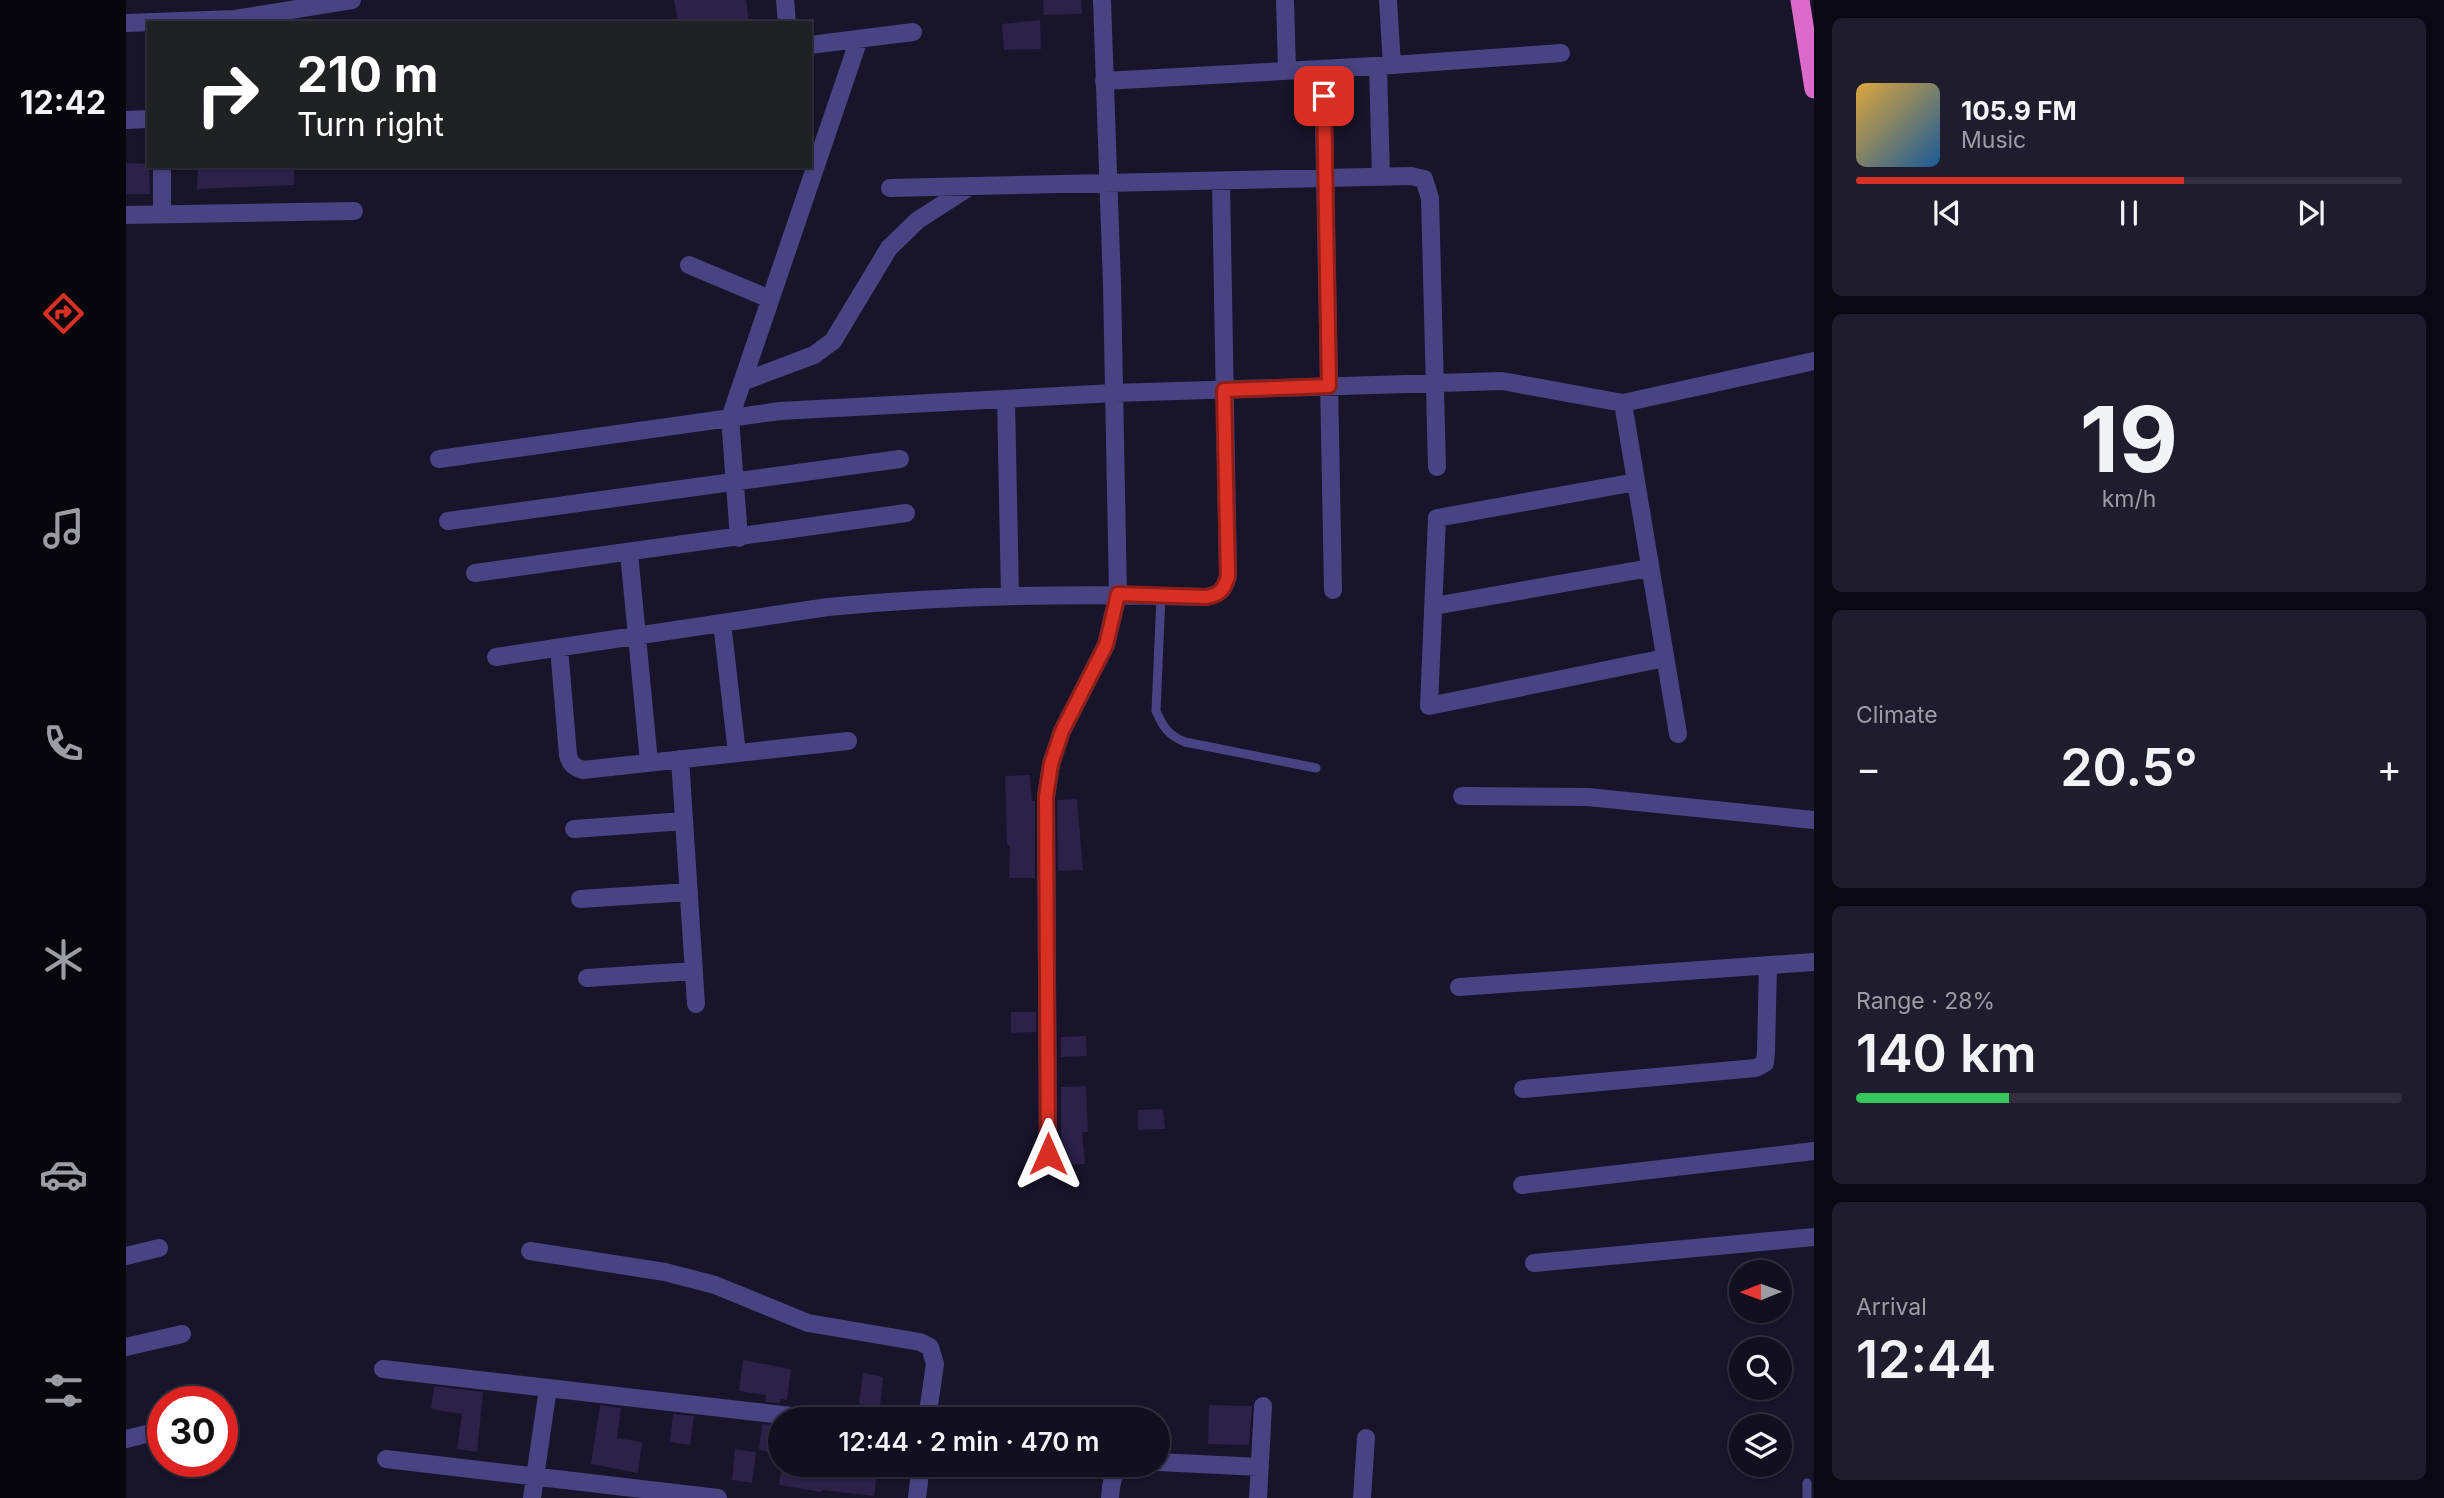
<!DOCTYPE html>
<meta charset="utf-8">
<style>
body{margin:0;font-family:Inter,sans-serif;background:#1f1d2d;color:#f1f3f6;height:100vh;display:flex;flex-direction:column;font-size:26px;white-space:nowrap}
*{box-sizing:border-box;margin:0}
p{font-size:23px;color:#9c9ca5}
.icon{flex:none;width:38px;height:38px;fill:none;stroke:currentColor;stroke-width:2;stroke-linecap:round;stroke-linejoin:round}
.map{position:relative;flex:1;overflow:hidden}
.side{display:flex;flex-direction:column;gap:18px;padding:18px;background:#0a0812;width:630px}
.side>*{flex:none}
.hud{position:absolute;left:21px;top:21px;width:665px;height:147px;border-radius:0px;box-shadow:0 2px 5px #0004,0 0 0 2px #312f3e;background:#202124;color:#fff;overflow:hidden}
.needle{width:46px;rotate:269deg}
.tools{position:absolute;left:1603px;top:1260px;display:grid;gap:14px}
.tools a{display:grid;place-items:center;width:63px;height:63px;border-radius:50%;background:#120f20;box-shadow:0 2px 5px #0004,0 0 0 2px #312f3e;font-size:35px}
.speed{position:absolute;left:21px;top:1386px;display:flex;gap:14px;font-size:35px;font-weight:700;text-align:center}
.speed>*{display:grid;place-content:center;width:91px;height:91px;border-radius:50%;background:#120f20;box-shadow:0 2px 5px #0004,0 0 0 2px #312f3e;line-height:1}
.speed .limit{border:10px solid #d22;background:#fff;color:#111}
.pin{position:absolute;display:grid;place-items:center;width:60px;height:60px;color:#fff;margin:-30px;border-radius:14px;box-shadow:0 4px 10px #0006}
.me{position:absolute;width:77px;margin:-38px;rotate:0deg;stroke-linejoin:round;filter:drop-shadow(0 0 5px #0008)}
.turn{display:flex;align-items:center;gap:24px;height:147px;padding:0 35px;font-size:32px}
.turn .icon{width:91px;height:91px;stroke-width:2.5}
.turn b{display:block;font-size:49px;line-height:60px}
.big{font-size:52px;font-weight:600;line-height:1.1}
.side .tile{flex:1;display:flex;flex-direction:column;justify-content:center;gap:10px;min-width:0;padding:0 24px;border-radius:10px;background:#1f1d2d}
.side .dial{align-items:center;gap:0}
.dial b{font-size:91px;line-height:1}
.song{display:flex;align-items:center;gap:21px}
.cover{width:84px;height:84px;border-radius:10px;background:linear-gradient(135deg,hsl(40 70% 55%),hsl(210 70% 35%))}
.played{height:7px;border-radius:4px;background:linear-gradient(90deg,#d93025 60%,#312f3e 60%)}
.keys{display:flex;justify-content:space-around;direction:ltr}
.heat{display:flex;justify-content:space-between;align-items:center;font-size:38px;direction:ltr}
.charge{height:10px;border-radius:5px;background:linear-gradient(90deg,#34c759 28%,#312f3e 0)}
.trip{position:absolute;left:642px;top:1407px;width:402px;height:70px;border-radius:35px;background:#120f20;box-shadow:0 2px 5px #0004,0 0 0 2px #312f3e;font-weight:600;line-height:70px;text-align:center}
main{display:flex;flex:1;min-height:0}
.tabs{display:flex;flex-direction:column;width:126px;justify-content:space-around;align-items:center;background:#07060d;color:#9c9ca5}
.tabs .icon{width:49px;height:49px}
.tabs .current{color:#d93025}
.tabs b{font-size:32px;color:#f1f3f6}
.map>svg:first-child{display:block}
.building{fill:#2b2149}
.lines{fill:none;stroke-linecap:round;stroke-linejoin:round}
.service{stroke:#494384;stroke-width:9}
.minor{stroke:#494384;stroke-width:18}
.trunk{stroke:#dc6aca;stroke-width:19}
.route-casing{stroke:#8d1f18;stroke-width:18}
.route{stroke:#d93025;stroke-width:12}
</style>
<main>
<nav class="tabs">
<b>12:42</b>
<svg class="icon current" aria-label="directions" viewBox="0 0 24 24"><path d="M12 3l9 9-9 9-9-9zM9 14v-3h6M13 9l2 2-2 2"/></svg>
<svg class="icon" aria-label="music" viewBox="0 0 24 24"><path d="M9 18V5l10-2v13"/><circle cx="6" cy="18" r="3"/><circle cx="16" cy="16" r="3"/></svg>
<svg class="icon" aria-label="phone" viewBox="0 0 24 24"><path d="M5 4h4l2 5-3 2q2 4 5 5l2-3 5 2v4C11 20 4 13 5 4z"/></svg>
<svg class="icon" aria-label="climate" viewBox="0 0 24 24"><path d="M12 3v18M4 7l16 10M4 17L20 7"/></svg>
<svg class="icon" aria-label="car" viewBox="0 0 24 24"><path d="M5 17H2v-5l4-1 3-4h7l3 4 3 1v5h-3M9 17h6M6 11h13"/><circle cx="7" cy="17" r="2"/><circle cx="17" cy="17" r="2"/></svg>
<svg class="icon" aria-label="filters" viewBox="0 0 24 24"><path d="M4 7h16M4 17h16"/><circle cx="9" cy="7" r="2"/><circle cx="15" cy="17" r="2"/></svg>
</nav>
<div class="map">
<svg width="1688" height="1498" viewBox="0 0 1688 1498">
<rect width="100%" height="100%" fill="#18142a"/>
<!-- building -->
<path class="building" d="M548,0H620L623,23H552Z
M917,0H955L956,14L918,15Z
M914,20L915,49L878,50L876,24Z
M0,163L23,164L24,194H0Z
M72,166H168V185L71,189Z
M904,775L906,801H909V878H883L884,845H881L879,776Z
M951,799L957,870L932,871L931,800Z
M885,1012H910V1032L885,1033Z
M960,1036L961,1056L935,1057V1037Z
M960,1086L962,1132H956L959,1164L932,1165L935,1144V1087Z
M1037,1109L1039,1129L1012,1130V1110Z
M617,1360L665,1369L661,1400L654,1399V1403L639,1402L640,1395L613,1391Z
M737,1373L757,1377L754,1407L733,1404Z
M308,1386L357,1392L351,1452L331,1449L336,1414L305,1409Z
M474,1405L495,1408L491,1438L516,1442L512,1473L465,1464Z
M1083,1405L1126,1406L1123,1445L1082,1444Z
M547,1414L568,1416L564,1445L544,1442Z
M636,1424L654,1426V1453L633,1450Z
M609,1449L630,1452L626,1483L606,1480Z
M656,1465H752L748,1496L696,1490L695,1492L653,1485Z"/>
<g class="lines">
<!-- service -->
<path class="service" d="M1035,596L1030,711C1037,727 1042,735 1059,742L1190,768
M1681,1498V1483"/>
<!-- minor -->
<path class="minor" d="M659,0L661,23
M1159,0L1161,70
M0,23L109,19L226,0
M684,45L787,32
M1266,65L1435,53
M1252,66L1255,177
M1197,69L1207,590
M978,81L1266,65L1262,0
M0,120L23,119
M764,188L1285,176L1298,179L1304,198L1311,467
M36,214V166
M0,215L228,211
M563,265L644,299
M616,382L688,355L707,341L763,248L792,220L845,186
M880,399L884,596
M1497,403L1552,734
M313,459L654,411L988,393L1376,381L1497,403L1688,361
M1510,482L1311,518L1303,706L1539,658
M322,521L774,459
M613,538L604,418L733,39
M503,553L523,762
M349,573L780,513
M1308,606L1524,568
M596,623L611,753
M433,648L442,755C444,764 448,767 457,770L722,741
M370,657L702,607C828,595 954,593 1080,597C1094,594 1098,590 1102,576L1095,181
M554,759L570,1004
M1336,796L1462,797L1688,820
M448,829L558,821
M454,899L563,892
M461,978L568,971
M1333,987L1688,962
M1397,1089L1630,1068L1639,1063L1640,1051L1642,965
M922,1154L920,797L925,764L936,731L980,645L992,594L986,285L976,0
M1396,1185L1688,1151
M404,1251L539,1272L589,1285L682,1323L794,1342L804,1347L809,1364L801,1419
M0,1256L33,1248
M1408,1263L1688,1237
M0,1347L56,1334
M257,1369L691,1419
M0,1439L37,1430
M260,1459L592,1498
M1032,1462L1134,1467
M406,1498L422,1388
M791,1498L795,1465
M984,1498C985,1484 986,1475 996,1465
M1132,1498L1137,1406
M1236,1498L1240,1438"/>
<!-- trunk -->
<path class="trunk" d="M1674,0L1688,89"/>
</g>
<g class="lines">
<defs>
<path id="route" d="M922,1154L920,797L925,764L936,731L980,645L992,594L1080,597C1094,595 1098,590 1102,576L1098,390L1203,386L1198,96"/>
</defs>
<!-- route casing -->
<use href="#route" class="route-casing"/>
<!-- route -->
<use href="#route" class="route"/>
</g>
</svg>
<div class="tools">
<a><svg class="needle" viewBox="-14 -14 28 28"><path d="M0-13l5 13h-10z" fill="#e53935"/><path d="M0 13l5-13h-10z" fill="#9c9ca5"/></svg></a>
<a><svg class="icon" aria-label="search" viewBox="0 0 24 24"><circle cx="10" cy="10" r="6"/><path d="M15 15l6 6"/></svg></a>
<a><svg class="icon" aria-label="layers" viewBox="0 0 24 24"><path d="M12 4l9 5-9 5-9-5zM3 14l9 5 9-5"/></svg></a>
</div>
<div class="speed"><div class="limit">30</div></div>
<div class="pin" style="left:1198px;top:96px;background:#d93025"><svg class="icon" aria-label="arrive" viewBox="0 0 24 24"><path d="M6 21V4h12l-3 4 3 4H6"/></svg></div>
<svg class="me" style="left:922px;top:1154px" viewBox="-20 -20 40 40"><path d="M0-17L14 15 0 8-14 15z" fill="#d93025" stroke="#fff" stroke-width="4"/></svg>
<div class="trip">12:44 · 2 min · 470 m</div>
<div class="hud">
<div class="turn"><svg class="icon" aria-label="right" viewBox="0 0 24 24"><path d="M7 20v-9h11M14 6l5 5-5 5"/></svg><div><b>210 m</b>Turn right</div></div>
</div>
</div>
<section class="side">
<div class="tile">
<div class="song"><i class="cover"></i><div><b>105.9 FM</b><p>Music</p></div></div>
<div class="played"></div>
<div class="keys"><svg class="icon" aria-label="previous" viewBox="0 0 24 24"><path d="M18 5L8 12l10 7zM5 5v14"/></svg><svg class="icon" aria-label="pause" viewBox="0 0 24 24"><path d="M8 5v14M16 5v14"/></svg><svg class="icon" aria-label="next" viewBox="0 0 24 24"><path d="M6 5l10 7-10 7zM19 5v14"/></svg></div>
</div>
<div class="tile dial"><b>19</b><p>km/h</p></div>
<div class="tile"><p>Climate</p>
<div class="heat"><a>−</a><b class="big">20.5°</b><a>+</a></div>
</div>
<div class="tile"><p>Range · 28%</p><b class="big">140 km</b><div class="charge"></div></div>
<div class="tile"><p>Arrival</p><b class="big">12:44</b></div>
</section>
</main>
